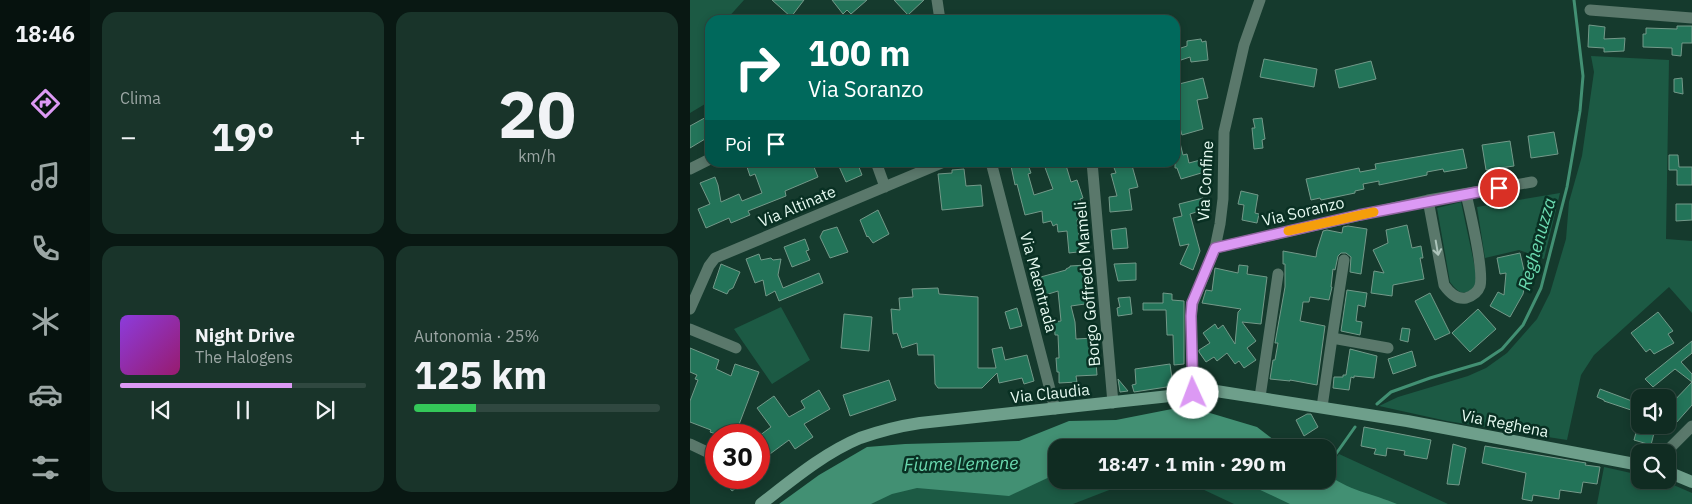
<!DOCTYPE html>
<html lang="it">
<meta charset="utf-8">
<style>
body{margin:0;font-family:"IBM Plex Sans",sans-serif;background:#19342a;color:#f1f3f6;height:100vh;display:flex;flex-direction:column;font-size:19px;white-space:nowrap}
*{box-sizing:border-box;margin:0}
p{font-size:16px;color:#9ca7a5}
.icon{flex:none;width:28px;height:28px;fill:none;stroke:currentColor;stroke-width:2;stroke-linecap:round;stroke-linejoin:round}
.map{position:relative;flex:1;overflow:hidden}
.panel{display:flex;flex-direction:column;gap:12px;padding:12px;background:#091813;width:600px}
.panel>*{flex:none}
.hud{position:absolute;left:15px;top:15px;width:475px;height:152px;border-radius:15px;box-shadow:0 2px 8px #0003,0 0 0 1px #304840;background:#00695c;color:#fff;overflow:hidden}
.controls{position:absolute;left:941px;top:389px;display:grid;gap:10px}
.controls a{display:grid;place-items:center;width:45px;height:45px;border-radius:10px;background:#102c22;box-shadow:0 2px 8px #0003,0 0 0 1px #304840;font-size:25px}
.speed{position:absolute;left:15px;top:424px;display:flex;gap:10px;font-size:25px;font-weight:700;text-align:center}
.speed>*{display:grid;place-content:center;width:65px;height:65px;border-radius:50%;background:#102c22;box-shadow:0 2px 8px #0003,0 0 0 1px #304840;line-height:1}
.speed .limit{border:8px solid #d22;background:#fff;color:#111}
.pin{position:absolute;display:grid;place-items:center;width:42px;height:42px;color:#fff;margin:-21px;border:2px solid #fff;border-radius:50%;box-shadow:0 1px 5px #0007}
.me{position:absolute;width:55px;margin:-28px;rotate:358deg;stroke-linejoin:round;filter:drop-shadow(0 0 4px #0008)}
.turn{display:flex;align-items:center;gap:18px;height:105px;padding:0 20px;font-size:22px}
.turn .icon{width:65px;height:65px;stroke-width:2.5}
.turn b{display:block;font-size:35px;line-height:42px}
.then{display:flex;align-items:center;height:48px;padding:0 20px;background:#0003;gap:10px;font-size:19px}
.big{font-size:38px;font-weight:700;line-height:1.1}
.panel .tile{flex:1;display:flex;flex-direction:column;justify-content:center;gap:8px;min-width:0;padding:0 18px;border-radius:15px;background:#19342a}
.panel .dial{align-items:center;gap:0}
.dial b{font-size:65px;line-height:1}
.song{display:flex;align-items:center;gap:15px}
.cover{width:60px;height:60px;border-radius:8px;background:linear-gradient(135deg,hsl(270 70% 55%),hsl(320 70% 35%))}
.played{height:5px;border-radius:2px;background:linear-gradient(90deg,#dc99f4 70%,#304840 70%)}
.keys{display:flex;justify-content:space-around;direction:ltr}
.heat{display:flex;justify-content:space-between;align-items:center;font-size:28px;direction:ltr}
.charge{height:8px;border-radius:4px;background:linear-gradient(90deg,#34c759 25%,#304840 0)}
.panel .tiles{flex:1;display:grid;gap:12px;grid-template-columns:repeat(2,1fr)}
.trip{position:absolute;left:358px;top:439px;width:288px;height:50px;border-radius:15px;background:#102c22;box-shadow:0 2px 8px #0003,0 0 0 1px #304840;font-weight:700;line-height:50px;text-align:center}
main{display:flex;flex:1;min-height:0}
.tabs{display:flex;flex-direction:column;width:90px;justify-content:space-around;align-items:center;background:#06120e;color:#9ca7a5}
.tabs .icon{width:35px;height:35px}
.tabs .active{color:#dc99f4}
.tabs b{font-size:22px;color:#f1f3f6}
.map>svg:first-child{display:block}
.green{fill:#1c5a44}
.water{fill:#429073}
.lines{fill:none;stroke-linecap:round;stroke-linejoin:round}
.stream{stroke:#429073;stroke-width:3}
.building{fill:#237459;stroke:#739989}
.street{stroke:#5a786b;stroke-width:11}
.secondary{stroke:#6e9f8b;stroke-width:12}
.oneway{stroke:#adc5bb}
.route-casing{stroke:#8f639f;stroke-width:12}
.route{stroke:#dc99f4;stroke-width:9}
.slow{stroke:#f59e0b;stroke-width:9}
.labels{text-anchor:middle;stroke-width:5;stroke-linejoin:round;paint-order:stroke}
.street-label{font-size:16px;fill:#e5f9f0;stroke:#093023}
.water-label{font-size:18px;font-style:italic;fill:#6bdab0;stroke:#093023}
</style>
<main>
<nav class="tabs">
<b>18:46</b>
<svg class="icon active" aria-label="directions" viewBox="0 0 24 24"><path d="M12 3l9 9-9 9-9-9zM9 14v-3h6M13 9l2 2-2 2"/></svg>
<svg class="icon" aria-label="music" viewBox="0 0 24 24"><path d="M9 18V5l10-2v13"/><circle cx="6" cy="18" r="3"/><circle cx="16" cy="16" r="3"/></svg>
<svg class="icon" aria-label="phone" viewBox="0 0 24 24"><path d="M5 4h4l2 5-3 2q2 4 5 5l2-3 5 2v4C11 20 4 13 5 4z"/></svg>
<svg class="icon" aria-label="climate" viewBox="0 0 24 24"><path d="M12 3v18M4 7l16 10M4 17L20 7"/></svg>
<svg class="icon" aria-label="car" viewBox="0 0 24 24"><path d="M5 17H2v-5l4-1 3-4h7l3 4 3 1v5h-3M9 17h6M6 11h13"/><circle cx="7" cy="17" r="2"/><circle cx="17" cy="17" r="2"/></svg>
<svg class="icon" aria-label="filters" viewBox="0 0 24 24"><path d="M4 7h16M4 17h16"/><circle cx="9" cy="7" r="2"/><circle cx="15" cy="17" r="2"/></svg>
</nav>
<section class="panel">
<div class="tiles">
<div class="tile"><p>Clima</p>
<div class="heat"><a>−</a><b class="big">19°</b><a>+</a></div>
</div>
<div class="tile dial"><b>20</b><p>km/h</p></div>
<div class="tile">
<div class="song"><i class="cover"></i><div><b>Night Drive</b><p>The Halogens</p></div></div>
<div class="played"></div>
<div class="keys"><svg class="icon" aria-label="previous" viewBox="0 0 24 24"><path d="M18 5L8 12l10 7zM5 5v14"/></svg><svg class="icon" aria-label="pause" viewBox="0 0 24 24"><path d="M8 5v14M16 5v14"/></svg><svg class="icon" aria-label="next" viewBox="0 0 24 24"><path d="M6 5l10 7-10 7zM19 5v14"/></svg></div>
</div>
<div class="tile"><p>Autonomia · 25%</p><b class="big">125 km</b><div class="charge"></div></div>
</div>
</section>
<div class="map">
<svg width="1002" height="504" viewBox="0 0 1002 504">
<rect width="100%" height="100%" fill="#153a2d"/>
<!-- green -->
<path class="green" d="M0,0H54L36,20H20V101L0,113Z
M901,56L979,60L976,239L1002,241V313L979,287L904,355L891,375L877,440L757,421L689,406L708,397L778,376L796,368L817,353L847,319L860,293L876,239L879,202L892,156L904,72Z
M870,193L854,259L829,250L795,258L787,207Z
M771,202L787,277V286C774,296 770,295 760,282L747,208Z
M91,307L120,360L82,384L44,329Z
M366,448V480H445L383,504H119Z
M649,454L758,504H544L493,480H636V463L637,460L642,462Z
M914,467L950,475V480H961L963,486L979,483L1002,493V504H907Z"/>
<!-- water -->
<path class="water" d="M487,408L520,413L567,427L593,447L366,448V474L319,496L227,488L202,494L181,504H89L129,475L177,447L215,444L329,441L379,421L426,420Z
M636,473C656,490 684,494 707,504H600L549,480H636Z"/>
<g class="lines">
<!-- stream -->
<path class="stream" d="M687,404L701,392L740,378L791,363L812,349L833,325L851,288L877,187L890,111L893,76L884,0
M636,468L665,427"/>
</g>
<!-- building -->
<path class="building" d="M82,0H114L101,17Z
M142,0H177L161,14L157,10L153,14Z
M204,0H234L218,15Z
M899,25L915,27L914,39L935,38L934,51L914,52V48L898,47Z
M987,26H1002V43H992L991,56L982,55V48L953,47V34H956V28L987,29Z
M511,39L512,42L516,41L518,60L501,62L500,57L485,62V50L497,46V41Z
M574,59L627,69L624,87L570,77Z
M681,61L686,79L649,88L645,70Z
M513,78L518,98L507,100L513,129L492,135L488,121L490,118L486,104H485V85Z
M992,78L993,94L984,92V79Z
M20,115V136L0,148V126Z
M572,118L575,139L572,140L573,148L564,149L562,128H565L563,119Z
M864,132L868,154L841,158L838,136Z
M488,135L493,155L497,154L499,163L514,159L518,171L491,179L487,168H485V136Z
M820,141L824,166L796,170L792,145Z
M773,149L777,168L754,172L753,169L737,172V175L689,185V181L673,184L674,189L665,191V193L631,200L630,198L621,200L616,179L669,168L670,172L686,169L685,164Z
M979,155H988L989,167H1002V185H987V170H979Z
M67,162H122L128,177L95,191L96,196L58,211L60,215L41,223L39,218L16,228L8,209L20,204L10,183L25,177L28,185L31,202L49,194L52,201L72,193L65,174L60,176L57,167Z
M147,162H167L172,175L156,182Z
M332,162H337L341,173L338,174L344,195L363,189L353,162H375L381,182L387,180L393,198L390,199L397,217L387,220L389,236L395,235L396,251L379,253L377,231L368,232L367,224L363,226L361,221L353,223L352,211L335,215L327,184L325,185L321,166Z
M432,162H441L448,187L439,189L442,210L420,212L419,197L427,196L421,174L426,173L423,165Z
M274,169L276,186L291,185L293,206L252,210L248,174L262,173V170Z
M551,191L568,195L565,213L569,214L567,223L552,220L554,205L548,204Z
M513,198L516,209L500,214L510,251L503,270L490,264L499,244L490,246L483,218L492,216L489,204Z
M986,204H1002V220L986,221Z
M188,210L199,234L183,243L178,236L177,237L170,220Z
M717,225L722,248L731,246L733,258H730L734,279L703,285L702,296L681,293L684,271L694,273L683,250L698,243L696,230Z
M658,226L677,229L671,274L660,272L661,257L656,253H651L648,256L645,270L643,269L641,287H642L639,300L620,297L619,302H613L612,310L610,321L635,326L627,385L600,380V381L580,379L583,360H585L588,343H585L595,287V264H593V251L626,257L627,250L633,231L637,230L652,233L653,227Z
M147,227L158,252L140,258L130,237L133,231Z
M436,228L438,248L423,249L421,230Z
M115,239L119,250L116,251L120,260L102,267L94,247Z
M830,253L836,279L833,294L820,317L800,306L808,292L814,295L816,273L810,274L807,258Z
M69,254L71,260L81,258L83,260L91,259L88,275L93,288L129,273L133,283L89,301L85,291L76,296L73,280L65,283L56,259Z
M446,263V280L428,281L424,264Z
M31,264L50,272L43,288L39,290L37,294L23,288Z
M396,265L402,282L398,283L402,303L381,306L385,322L386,339L404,338L407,375L386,376L387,382L369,383V372H367L366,358H369L368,335H365L364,322L371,321L368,291L352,296L347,278L376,270V269L380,267V266Z
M549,265L558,266L557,274L577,277L571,324L552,322L566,341L557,348L566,360L554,368L549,361L545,364L537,353L527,361L524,357L516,362L509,352V350L520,343L513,333L525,324L528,329L533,325L545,344L548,312L551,309L512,303L516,290L522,291L525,268L548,273Z
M248,288L249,294L288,297V368H306L302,349L312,347L315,360L337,355L344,381L334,384L332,378L309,383L307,373L292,388H248L245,384L244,355H228L227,343L212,348L207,333L203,334L201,309L210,310L209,298L223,297L222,289Z
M657,290L677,293L675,307L668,305L666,321L672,322L670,335L651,331Z
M473,293L482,294V300L494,301V364L484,365L483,335H477L476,310H453V303H473Z
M740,293L760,333L745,340L725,301Z
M440,297L442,314L428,316L427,308L430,307L428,298Z
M327,308L332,326L320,329L315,312Z
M788,309L806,329L780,352L762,333Z
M968,312L983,331L978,334L984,343L964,354L960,349L956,352L941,333Z
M154,314L182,317L179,351L151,348Z
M712,328L720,329L718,342L710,340Z
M1002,341V353L991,362L1002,374V405L978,432V401L981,404L1002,382L985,369L963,387L955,379Z
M0,348L29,360L26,369L41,376L45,364L69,372L45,435H29L20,432L21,430L0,422V401L8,380L5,379L7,375L0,372Z
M660,349L687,356L684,378L664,376V378L661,377L659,390L643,388L644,377H653V375H656Z
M722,351L726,366L703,374L698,359Z
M480,364L483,386L444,392L442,385L446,384L445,369Z
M428,379L438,391L430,392Z
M199,380L206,400L160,416L153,395Z
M910,389L950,404V413L914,401V400L907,397Z
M129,390L140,409L114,424L123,437L105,449L99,440L69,462V436L81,427L67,408L84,396L99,417L115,408L111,401Z
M617,414H621L628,427L614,436L606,420Z
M948,425H966L961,445L944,440Z
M674,427L741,440L737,459L714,455L715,451L697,448L696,456L684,454L686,449L671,446Z
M763,444L776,448L769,485L757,484Z
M795,446L896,463L895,465L910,467L907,484L893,482L891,493L870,490L869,499L843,495L842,501L832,499L836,473L792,463Z
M32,478H60L42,491Z"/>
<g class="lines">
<!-- street -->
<path class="street" d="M247,0L250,20
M900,10L1002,18
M186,162L195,187
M301,162L365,409
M402,162L423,403
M0,169L20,159
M738,200L754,285C759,292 766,300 776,298C782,296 788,292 790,286C794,271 780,211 776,194
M525,248L738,200L842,182
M0,309L19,266L25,258L254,162
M0,329L46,348
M642,338L654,260
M503,393L501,316L503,303L525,248L530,224L533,199L534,132L554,45L570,0
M570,397L588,274
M632,407L642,338L698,348
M0,444L17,452
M976,452L1002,426"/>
<!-- secondary -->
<path class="secondary" d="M978,472L1002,482
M71,504C102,480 134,453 170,438C190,431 210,426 230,423L526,391L717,421L950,465"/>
</g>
<!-- one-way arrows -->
<defs><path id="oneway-shaft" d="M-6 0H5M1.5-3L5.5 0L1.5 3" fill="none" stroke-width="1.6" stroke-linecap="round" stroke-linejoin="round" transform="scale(1.25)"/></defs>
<use class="oneway" href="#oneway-shaft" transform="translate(747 248) rotate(80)"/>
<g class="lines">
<defs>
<path id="route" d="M503,393L501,316L502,303L525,248L669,215L809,188"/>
</defs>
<!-- route casing -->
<use href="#route" class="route-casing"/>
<!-- route -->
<use href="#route" class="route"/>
<!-- slow -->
<path class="slow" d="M598,231L684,212"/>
</g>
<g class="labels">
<!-- street labels -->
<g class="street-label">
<text transform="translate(515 181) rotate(-87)" y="6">Via Confine</text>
<text transform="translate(107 206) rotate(-23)" y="6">Via Altinate</text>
<text transform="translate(613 211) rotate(-13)" y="6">Via Soranzo</text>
<text transform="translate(349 282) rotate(75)" y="6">Via Maentrada</text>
<text transform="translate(397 284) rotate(-95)" y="6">Borgo Goffredo Mameli</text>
<text transform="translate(360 393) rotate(-6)" y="6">Via Claudia</text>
<text transform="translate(815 423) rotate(11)" y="6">Via Reghena</text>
</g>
<!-- water labels -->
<g class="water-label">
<text transform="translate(847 244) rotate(-74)" y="6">Reghenuzza</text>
<text transform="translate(271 464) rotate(-1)" y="6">Fiume Lemene</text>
</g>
</g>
</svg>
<div class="controls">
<a><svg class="icon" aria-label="sound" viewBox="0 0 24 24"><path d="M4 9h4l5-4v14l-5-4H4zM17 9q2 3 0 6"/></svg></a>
<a><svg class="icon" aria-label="search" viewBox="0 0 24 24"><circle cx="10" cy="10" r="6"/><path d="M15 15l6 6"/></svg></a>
</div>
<div class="speed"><div class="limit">30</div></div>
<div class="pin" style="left:809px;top:188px;background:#d93025"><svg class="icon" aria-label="arrive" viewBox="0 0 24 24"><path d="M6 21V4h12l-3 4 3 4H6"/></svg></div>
<svg class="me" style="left:503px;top:393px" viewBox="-20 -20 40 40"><circle r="19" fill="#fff"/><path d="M0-13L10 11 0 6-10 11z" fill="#dc99f4"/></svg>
<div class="trip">18:47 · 1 min · 290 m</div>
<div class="hud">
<div class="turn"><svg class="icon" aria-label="right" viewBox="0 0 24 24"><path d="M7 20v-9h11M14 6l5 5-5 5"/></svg><div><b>100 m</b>Via Soranzo</div></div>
<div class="then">Poi<svg class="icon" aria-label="arrive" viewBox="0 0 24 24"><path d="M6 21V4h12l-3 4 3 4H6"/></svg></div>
</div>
</div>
</main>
